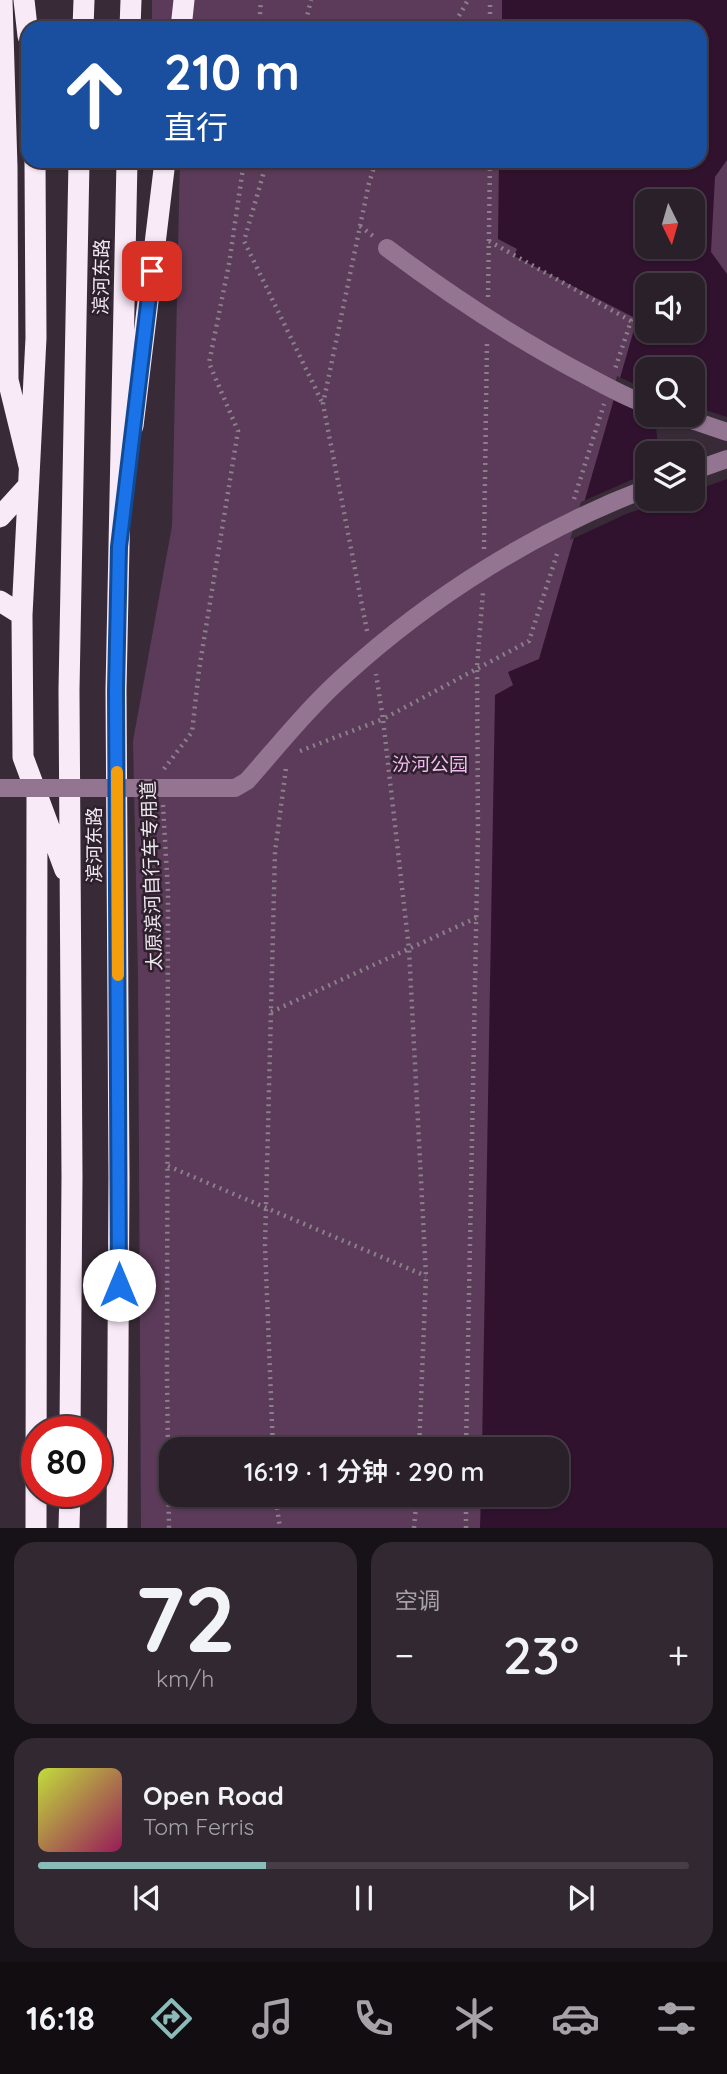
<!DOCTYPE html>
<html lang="zh">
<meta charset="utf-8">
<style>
body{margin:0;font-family:Quicksand,"Noto Sans SC",sans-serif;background:#322831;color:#f1f3f6;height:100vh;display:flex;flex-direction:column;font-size:26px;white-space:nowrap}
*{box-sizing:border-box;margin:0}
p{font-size:23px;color:#a5a3a8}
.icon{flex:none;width:38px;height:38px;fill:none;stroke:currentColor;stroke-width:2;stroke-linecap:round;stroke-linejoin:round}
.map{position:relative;height:1528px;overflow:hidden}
.details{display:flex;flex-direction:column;gap:14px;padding:14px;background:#171217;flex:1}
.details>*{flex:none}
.top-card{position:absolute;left:21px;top:21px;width:686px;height:147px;border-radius:21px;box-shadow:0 2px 5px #0004,0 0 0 2px #463e46;background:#1a4fa0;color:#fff;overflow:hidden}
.needle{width:46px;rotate:175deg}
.fabs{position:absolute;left:635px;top:189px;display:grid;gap:14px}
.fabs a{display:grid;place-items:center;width:70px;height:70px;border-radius:14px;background:#2a2029;box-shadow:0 2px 5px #0004,0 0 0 2px #463e46;font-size:35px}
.speed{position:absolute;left:21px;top:1416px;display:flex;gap:14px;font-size:35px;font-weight:700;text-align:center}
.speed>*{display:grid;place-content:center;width:91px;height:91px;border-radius:50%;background:#2a2029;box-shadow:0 2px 5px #0004,0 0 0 2px #463e46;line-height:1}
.speed .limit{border:10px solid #d22;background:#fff;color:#111}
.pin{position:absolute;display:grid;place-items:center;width:60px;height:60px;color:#fff;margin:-30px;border-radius:14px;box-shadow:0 4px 10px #0006}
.me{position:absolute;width:77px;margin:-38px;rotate:0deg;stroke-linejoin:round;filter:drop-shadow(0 0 5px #0008)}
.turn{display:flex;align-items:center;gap:24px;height:147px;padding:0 28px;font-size:32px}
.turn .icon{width:91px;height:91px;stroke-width:2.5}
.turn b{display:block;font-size:49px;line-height:60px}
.big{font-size:52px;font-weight:600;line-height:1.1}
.details .card{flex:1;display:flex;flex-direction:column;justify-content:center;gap:10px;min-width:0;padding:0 24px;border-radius:21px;background:#322831}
.details .dial{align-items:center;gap:0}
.dial b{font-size:91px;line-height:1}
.song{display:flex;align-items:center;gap:21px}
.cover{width:84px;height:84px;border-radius:10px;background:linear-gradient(135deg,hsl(70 70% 55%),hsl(330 70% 35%))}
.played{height:7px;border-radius:4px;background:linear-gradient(90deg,#8bbbb9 35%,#463e46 35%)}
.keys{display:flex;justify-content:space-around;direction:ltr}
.heat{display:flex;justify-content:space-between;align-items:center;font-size:38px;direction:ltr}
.details .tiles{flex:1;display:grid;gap:14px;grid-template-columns:1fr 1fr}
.card:last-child{grid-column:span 2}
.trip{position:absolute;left:159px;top:1437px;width:410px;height:70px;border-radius:21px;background:#2a2029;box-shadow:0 2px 5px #0004,0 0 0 2px #463e46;font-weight:600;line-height:70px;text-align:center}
.tab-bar{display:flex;height:112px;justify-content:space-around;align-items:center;background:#110d10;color:#a5a3a8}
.tab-bar .icon{width:49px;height:49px}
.tab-bar .current{color:#8bbbb9}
.tab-bar b{font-size:32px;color:#f1f3f6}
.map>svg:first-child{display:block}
.green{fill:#5b3b59;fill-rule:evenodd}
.water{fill:#30122f;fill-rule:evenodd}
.pier{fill:#382b37}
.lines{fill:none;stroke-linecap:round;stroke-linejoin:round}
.path{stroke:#8b808a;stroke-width:4.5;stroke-dasharray:2 5;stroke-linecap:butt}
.minor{stroke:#937491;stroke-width:18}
.highway{stroke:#f9eaf8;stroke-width:21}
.minor-bridge{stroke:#937491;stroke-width:18}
.route-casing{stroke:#114b97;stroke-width:18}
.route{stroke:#1a73e8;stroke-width:12}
.slow{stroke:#f59e0b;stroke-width:12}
.labels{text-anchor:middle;stroke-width:5;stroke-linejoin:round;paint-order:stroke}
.street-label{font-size:19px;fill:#efe7ef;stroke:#2e212d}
.park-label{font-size:19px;fill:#f4baf1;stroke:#2e212d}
</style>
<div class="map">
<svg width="727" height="1528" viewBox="0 0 727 1528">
<rect width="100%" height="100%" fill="#382b37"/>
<!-- green -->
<path class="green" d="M152,0H727V1528H141L138,975L133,741L172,526L180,161H700V28H152ZM648,201H693V247H648ZM648,285H693V331H648ZM648,369H693V415H648ZM648,453H693V499H648ZM172,1449H556V1494H172Z"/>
<!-- water -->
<path class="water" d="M502,0H727V160L715,177L711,252L727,274V1528H480L481,1495L556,1494V1449H482L495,695L513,685L508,672L539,659L637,319L514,256L517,249L498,239L499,161H700V28H502ZM648,201H693V247H648ZM648,285H693V331H648ZM648,369H693V415H648ZM648,453H693V499H648Z"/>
<!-- pier -->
<path class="pier" d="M617,376L647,390L648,415H693V406L727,417V479L693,491V453H659L655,419L611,399Z
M647,473L648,499H670L626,514L570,540L581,502Z"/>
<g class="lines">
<!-- path -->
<path class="path" d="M259,28L261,0
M304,28L311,0
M452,28L468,0
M490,28V0
M267,161L244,241L323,404
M360,226L373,236
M489,241L631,321L615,369
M488,297L490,161
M574,499L604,404
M484,549L487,340
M367,631L323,404L369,183L376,161
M300,751L383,719L376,674
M164,769L192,732L199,670L238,431L209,363L229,264L244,161
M163,805L168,892L167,1375L169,1528
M271,1012L476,918
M168,1166L426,1276
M273,1449L265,1246L275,852L286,768
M419,1449L426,1276L409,949L383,719L529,641L558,551
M466,1449L478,830L477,667L483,592
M275,1494L280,1528
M414,1528L417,1494
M466,1528V1494"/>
<!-- minor -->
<path class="minor" d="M677,415L727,432
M693,471L727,459"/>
<!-- highway -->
<path class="highway" d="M2,0L7,167L8,380L29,466
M24,0L28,36
M83,28L84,0
M130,28L131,0
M181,28L184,0
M133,426L165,161
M0,517L28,486
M0,601L22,615L23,757L65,870
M22,615L36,338L35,161
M70,1432L72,1177L69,690L79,161
M36,1528L37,795
M69,1528L70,1491
M117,1528L119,1177L116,690L127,161"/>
<!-- minor-bridge -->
<path class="minor-bridge" d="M387,248C451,296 518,340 589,377C608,387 627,398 648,405
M0,788H235L247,781C278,746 309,707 345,675C432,596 537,530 648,488"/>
</g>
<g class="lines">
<defs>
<path id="route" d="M119,1285L116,690L119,547L152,271"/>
</defs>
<!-- route casing -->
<use href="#route" class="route-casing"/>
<!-- route -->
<use href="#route" class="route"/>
<!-- slow -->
<path class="slow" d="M117,772L118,975"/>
</g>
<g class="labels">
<!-- street labels -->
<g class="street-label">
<text transform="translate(101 277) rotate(-89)" y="7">滨河东路</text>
<text transform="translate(94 845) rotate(-90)" y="7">滨河东路</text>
<text transform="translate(151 876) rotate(-92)" y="7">太原滨河自行车专用道</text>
</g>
<!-- park labels -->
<g class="park-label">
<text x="430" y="771">汾河公园</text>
</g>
</g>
</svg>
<div class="fabs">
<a><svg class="needle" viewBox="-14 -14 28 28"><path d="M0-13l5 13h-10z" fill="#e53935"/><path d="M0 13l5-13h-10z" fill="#a5a3a8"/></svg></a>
<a><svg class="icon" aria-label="sound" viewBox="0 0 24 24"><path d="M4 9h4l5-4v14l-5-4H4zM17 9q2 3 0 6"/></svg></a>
<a><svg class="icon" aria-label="search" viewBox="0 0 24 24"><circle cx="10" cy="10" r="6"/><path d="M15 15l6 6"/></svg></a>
<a><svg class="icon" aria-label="layers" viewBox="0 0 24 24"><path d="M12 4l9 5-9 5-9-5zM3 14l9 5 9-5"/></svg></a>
</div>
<div class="speed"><div class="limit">80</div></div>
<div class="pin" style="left:152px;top:271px;background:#d93025"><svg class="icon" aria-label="arrive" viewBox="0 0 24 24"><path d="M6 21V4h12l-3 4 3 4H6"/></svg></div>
<svg class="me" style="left:119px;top:1285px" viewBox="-20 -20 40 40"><circle r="19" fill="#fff"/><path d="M0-13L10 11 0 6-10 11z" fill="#1a73e8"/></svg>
<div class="trip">16:19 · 1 分钟 · 290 m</div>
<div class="top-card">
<div class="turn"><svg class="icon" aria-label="ahead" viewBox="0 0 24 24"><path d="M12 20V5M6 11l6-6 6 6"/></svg><div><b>210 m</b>直行</div></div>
</div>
</div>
<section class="details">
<div class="tiles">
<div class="card dial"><b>72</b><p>km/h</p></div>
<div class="card"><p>空调</p>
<div class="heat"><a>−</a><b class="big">23°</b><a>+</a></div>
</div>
<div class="card">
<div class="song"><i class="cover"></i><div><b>Open Road</b><p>Tom Ferris</p></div></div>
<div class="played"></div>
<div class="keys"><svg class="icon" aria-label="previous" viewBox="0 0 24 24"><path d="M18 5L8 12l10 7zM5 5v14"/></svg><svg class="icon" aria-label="pause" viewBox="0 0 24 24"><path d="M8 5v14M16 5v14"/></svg><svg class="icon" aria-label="next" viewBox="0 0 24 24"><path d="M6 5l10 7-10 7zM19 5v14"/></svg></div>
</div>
</div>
</section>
<nav class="tab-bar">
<b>16:18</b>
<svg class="icon current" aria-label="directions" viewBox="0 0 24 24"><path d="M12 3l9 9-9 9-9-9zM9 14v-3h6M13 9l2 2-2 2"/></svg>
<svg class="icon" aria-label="music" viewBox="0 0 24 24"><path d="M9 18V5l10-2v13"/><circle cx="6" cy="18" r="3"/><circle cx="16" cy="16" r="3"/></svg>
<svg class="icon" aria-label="phone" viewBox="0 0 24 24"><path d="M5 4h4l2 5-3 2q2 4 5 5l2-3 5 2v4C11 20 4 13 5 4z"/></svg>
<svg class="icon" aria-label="climate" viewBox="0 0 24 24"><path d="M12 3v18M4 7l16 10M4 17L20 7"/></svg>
<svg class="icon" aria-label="car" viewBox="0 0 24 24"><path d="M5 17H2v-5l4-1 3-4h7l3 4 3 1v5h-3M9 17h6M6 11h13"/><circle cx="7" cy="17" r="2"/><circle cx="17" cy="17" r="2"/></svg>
<svg class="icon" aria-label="filters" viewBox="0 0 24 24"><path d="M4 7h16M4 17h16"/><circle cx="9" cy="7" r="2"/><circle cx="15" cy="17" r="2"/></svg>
</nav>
